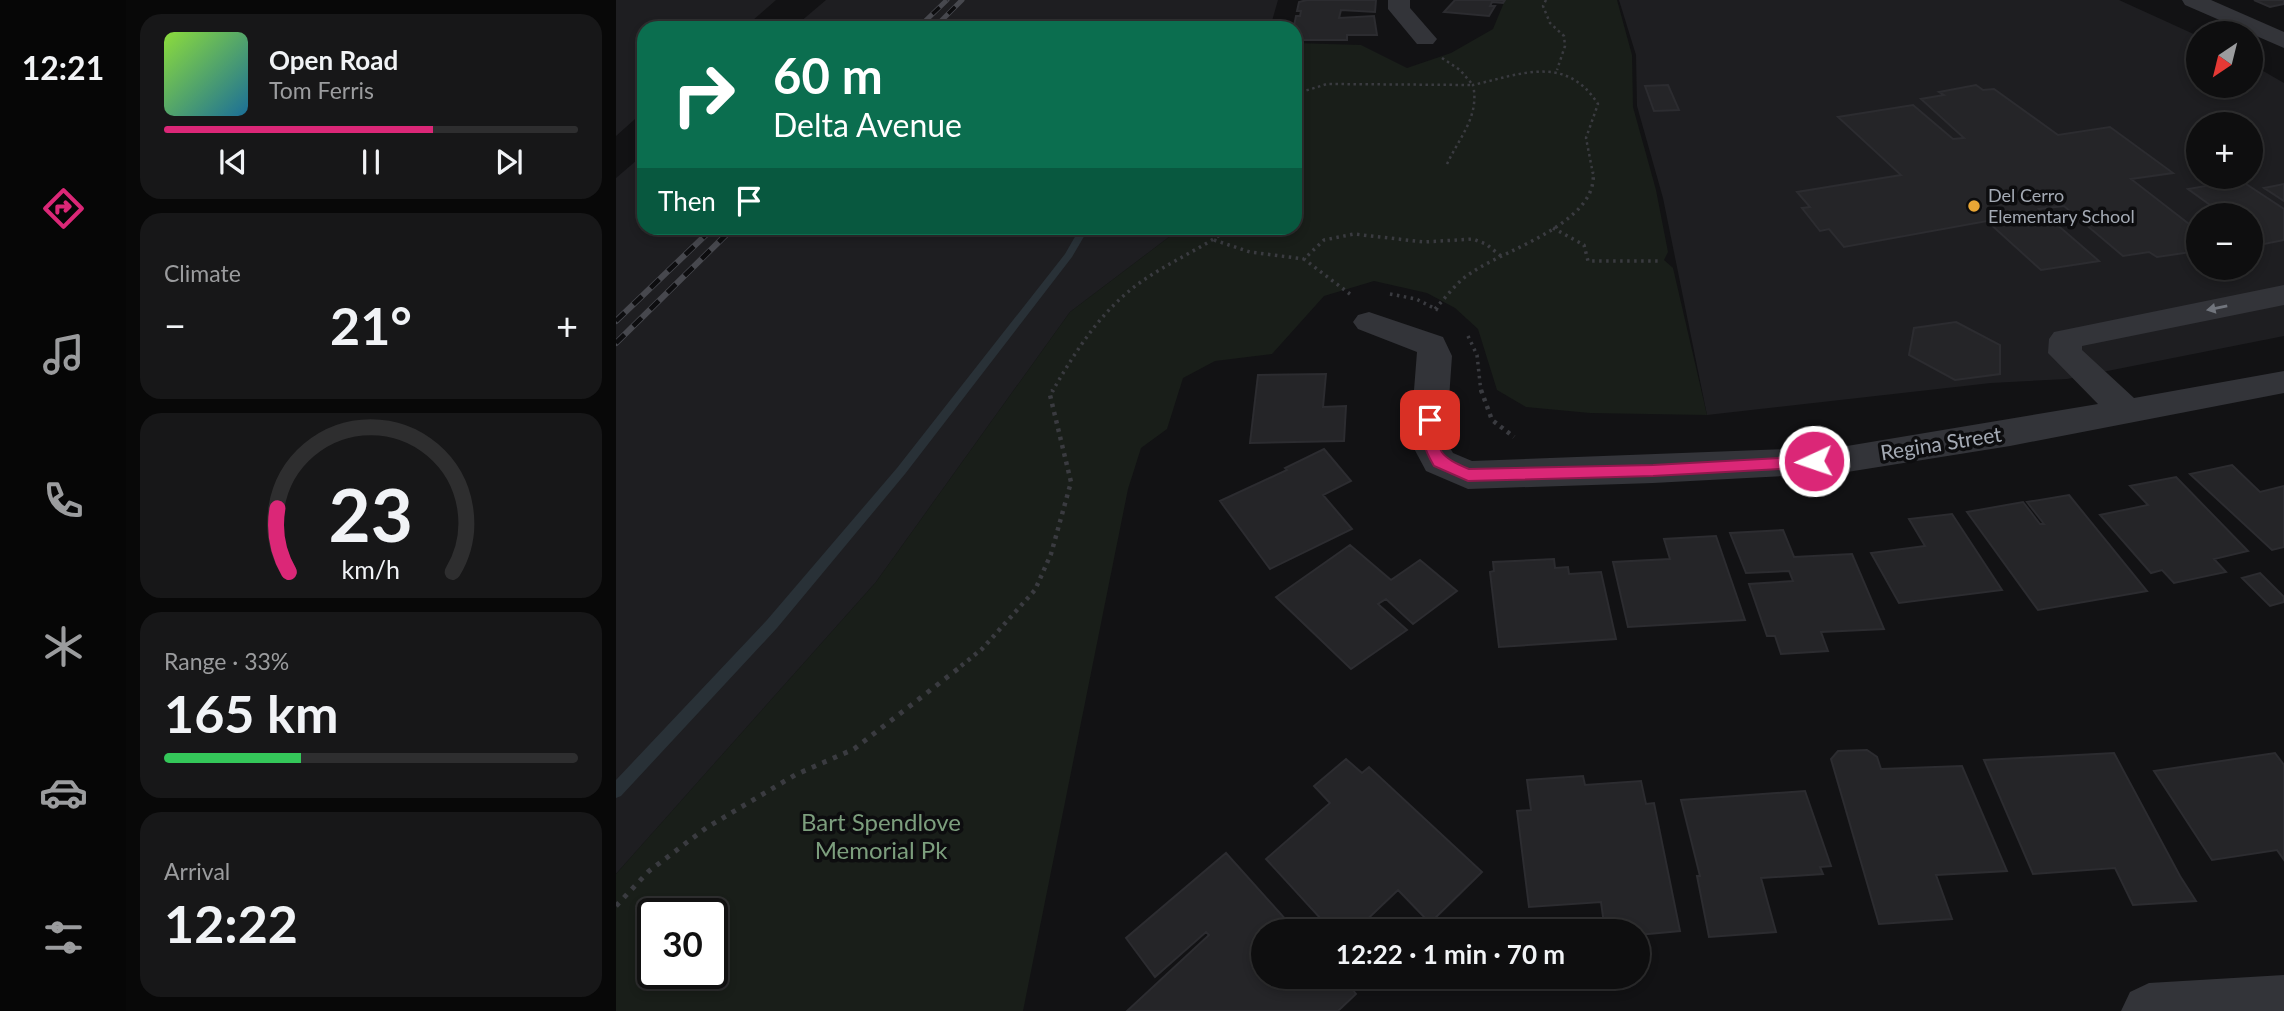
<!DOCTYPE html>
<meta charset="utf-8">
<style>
body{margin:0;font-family:Lato,sans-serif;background:#171718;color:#f1f3f6;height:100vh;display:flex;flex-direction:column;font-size:26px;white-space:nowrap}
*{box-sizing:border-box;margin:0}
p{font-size:23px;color:#9b9c9e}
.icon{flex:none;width:38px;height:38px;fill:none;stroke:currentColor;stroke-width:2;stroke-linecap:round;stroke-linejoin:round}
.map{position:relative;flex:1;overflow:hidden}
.drawer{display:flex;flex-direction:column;gap:14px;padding:14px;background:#080808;width:490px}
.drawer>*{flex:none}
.top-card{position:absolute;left:21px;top:21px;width:665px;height:214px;border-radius:21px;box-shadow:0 4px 10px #0003,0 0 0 2px #2e2e2f;background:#0b6e4f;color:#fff;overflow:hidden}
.needle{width:46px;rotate:215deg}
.tools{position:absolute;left:1570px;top:21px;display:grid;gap:14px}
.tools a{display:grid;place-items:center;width:77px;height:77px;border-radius:50%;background:#0e0e0f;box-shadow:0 4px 10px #0003,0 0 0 2px #2e2e2f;font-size:35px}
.speed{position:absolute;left:21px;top:898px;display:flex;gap:14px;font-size:35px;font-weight:700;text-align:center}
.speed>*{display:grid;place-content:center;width:91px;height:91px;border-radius:50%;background:#0e0e0f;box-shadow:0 4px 10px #0003,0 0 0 2px #2e2e2f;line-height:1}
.speed .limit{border:4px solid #111;border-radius:10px;background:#fff;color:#111}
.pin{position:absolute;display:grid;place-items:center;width:60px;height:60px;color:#fff;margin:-30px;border-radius:14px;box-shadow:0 4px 10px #0006}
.me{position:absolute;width:77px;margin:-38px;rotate:267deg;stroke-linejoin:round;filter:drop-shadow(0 0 5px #0008)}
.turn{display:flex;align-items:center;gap:24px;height:147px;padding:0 21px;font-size:32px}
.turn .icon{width:91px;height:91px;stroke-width:2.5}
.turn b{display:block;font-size:49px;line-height:60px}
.then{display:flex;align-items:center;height:66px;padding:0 21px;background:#0003;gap:14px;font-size:26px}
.big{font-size:52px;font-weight:700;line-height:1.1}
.drawer .card{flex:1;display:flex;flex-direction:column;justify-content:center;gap:10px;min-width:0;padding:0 24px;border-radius:21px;background:#171718}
.drawer .dial{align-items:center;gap:0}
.dial svg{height:182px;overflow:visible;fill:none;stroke:#2e2e2f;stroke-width:7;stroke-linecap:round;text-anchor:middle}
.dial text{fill:#f1f3f6;stroke:none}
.song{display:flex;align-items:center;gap:21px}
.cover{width:84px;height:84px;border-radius:10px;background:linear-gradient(135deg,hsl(90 70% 55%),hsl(200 70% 35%))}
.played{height:7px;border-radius:4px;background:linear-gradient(90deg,#db2777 65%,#2e2e2f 65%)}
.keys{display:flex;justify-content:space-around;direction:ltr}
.heat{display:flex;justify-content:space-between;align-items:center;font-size:38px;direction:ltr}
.charge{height:10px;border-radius:5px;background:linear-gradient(90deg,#34c759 33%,#2e2e2f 0)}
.trip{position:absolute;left:635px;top:919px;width:399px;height:70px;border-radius:35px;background:#0e0e0f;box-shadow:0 4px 10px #0003,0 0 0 2px #2e2e2f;font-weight:700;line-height:70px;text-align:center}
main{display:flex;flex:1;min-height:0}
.menu{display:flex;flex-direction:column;width:126px;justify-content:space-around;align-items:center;background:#060606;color:#9b9c9e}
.menu .icon{width:49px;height:49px}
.menu .selected{color:#db2777}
.menu b{font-size:32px;color:#f1f3f6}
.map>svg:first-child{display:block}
.built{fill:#1e1e21;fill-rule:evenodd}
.green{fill:#191e19;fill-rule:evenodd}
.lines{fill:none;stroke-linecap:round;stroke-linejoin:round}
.stream{fill:#293137;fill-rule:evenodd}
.building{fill:#252528;stroke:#2c2c30;stroke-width:2}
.path-far3{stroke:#3a3b40;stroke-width:2.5;stroke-dasharray:2.5 3.5;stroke-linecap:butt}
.path-far2{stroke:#3a3b40;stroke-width:3.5;stroke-dasharray:2.5 4.5;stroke-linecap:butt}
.path-far1{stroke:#3a3b40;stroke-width:4.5;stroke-dasharray:3.5 5;stroke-linecap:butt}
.path{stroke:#3a3b40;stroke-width:5;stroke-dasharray:4.5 7;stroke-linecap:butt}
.minor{fill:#333439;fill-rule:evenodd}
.rail-far1-casing{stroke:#47484e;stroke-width:5}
.rail-casing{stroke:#47484e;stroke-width:6}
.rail-far1{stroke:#0d0d0f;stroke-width:3.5;stroke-dasharray:10;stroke-linecap:butt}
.rail{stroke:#0d0d0f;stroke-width:4.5;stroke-dasharray:12;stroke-linecap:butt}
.oneway{fill:#71757d}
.route{fill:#db2777;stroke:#8e194d;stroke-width:2}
.poi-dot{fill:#e9a635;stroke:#0d0d0f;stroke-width:2.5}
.labels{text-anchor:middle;stroke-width:7;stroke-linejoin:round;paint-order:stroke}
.far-poi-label{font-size:18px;fill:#a4aab4;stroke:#0d0d0f;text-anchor:start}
.street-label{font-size:21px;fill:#a4aab4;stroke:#0d0d0f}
.near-park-label{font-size:24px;fill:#7c9e7d;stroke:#0d0d0f}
</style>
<main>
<nav class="menu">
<b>12:21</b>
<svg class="icon selected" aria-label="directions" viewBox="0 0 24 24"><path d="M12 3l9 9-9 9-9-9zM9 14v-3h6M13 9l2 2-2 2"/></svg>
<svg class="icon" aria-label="music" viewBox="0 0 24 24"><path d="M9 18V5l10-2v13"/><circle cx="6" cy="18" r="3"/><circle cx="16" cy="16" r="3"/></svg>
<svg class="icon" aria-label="phone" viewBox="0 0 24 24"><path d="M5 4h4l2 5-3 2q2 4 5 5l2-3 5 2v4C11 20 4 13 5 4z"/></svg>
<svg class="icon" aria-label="climate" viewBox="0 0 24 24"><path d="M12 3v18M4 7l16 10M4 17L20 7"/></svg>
<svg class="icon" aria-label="car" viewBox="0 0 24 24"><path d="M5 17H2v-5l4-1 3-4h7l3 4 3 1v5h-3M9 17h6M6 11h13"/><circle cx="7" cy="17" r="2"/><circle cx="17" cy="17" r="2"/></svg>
<svg class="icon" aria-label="filters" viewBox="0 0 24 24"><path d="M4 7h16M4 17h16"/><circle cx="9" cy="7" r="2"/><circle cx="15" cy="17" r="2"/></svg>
</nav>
<section class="drawer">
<div class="card">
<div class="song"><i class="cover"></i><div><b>Open Road</b><p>Tom Ferris</p></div></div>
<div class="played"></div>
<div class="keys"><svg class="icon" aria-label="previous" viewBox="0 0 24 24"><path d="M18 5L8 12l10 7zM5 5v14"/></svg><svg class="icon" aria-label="pause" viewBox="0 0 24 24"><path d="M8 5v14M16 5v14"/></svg><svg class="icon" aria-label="next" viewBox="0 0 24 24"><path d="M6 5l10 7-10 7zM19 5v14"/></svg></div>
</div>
<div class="card"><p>Climate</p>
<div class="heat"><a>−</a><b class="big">21°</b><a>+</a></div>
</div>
<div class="card dial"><svg viewBox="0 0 100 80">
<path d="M14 69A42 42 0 1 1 86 69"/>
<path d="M14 69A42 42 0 0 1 9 41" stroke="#db2777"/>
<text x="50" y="56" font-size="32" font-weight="700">23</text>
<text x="50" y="72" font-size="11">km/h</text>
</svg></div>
<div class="card"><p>Range · 33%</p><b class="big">165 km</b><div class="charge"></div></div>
<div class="card"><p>Arrival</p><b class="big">12:22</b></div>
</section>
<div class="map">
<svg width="1668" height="1011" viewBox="0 0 1668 1011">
<rect width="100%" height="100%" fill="#121214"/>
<!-- built -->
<path class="built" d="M0,0H160L128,28H28V111L0,136Z
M210,0H662L654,28H177Z
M1003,0H1503L1582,36V86H1634L1635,64L1668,83V336L1451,379L1375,383L1091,415L1047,198L1021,106L1020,55ZM1582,124H1634V177H1582ZM1582,215H1634V268H1582Z
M28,154V228H565L454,312L260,582L0,874V178Z"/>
<!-- green -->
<path class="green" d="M889,0H1001L1016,55L1017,107L1040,190L1052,252L1048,260L1057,268L1091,415L974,413L910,407L881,390L862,329L839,308L811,293L758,281L708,296L656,354L599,361L567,378L551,429L525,448L512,489L407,1011H0V874L260,582L454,312L565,228H679V43L745,45L791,68L835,53L877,29ZM37,914H96V973H37Z"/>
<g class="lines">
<!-- stream -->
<path class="stream" d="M464,228H473L456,257L289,474L161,628L5,796L0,798V780L151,620L281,468L449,254Z"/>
</g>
<!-- building -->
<path class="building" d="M691,0H760L759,12L725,10L723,18L758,16L761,35H731V40H679L678,26L680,16H684L685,11H681L683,2Z
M839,0H889L887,3L876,2L874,6H879L873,16L828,12Z
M1638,0H1668V4L1654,7Z
M1052,85L1063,110L1038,111L1029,86Z
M1360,85L1367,90L1378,89L1442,135L1494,127L1557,173L1515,179L1582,231V243H1579L1582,251L1541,257L1533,252L1507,256L1448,206L1423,209L1483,261L1425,270L1371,221L1228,247L1213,229L1204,231L1186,208L1194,207L1181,192L1285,175L1222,117L1297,105L1337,139L1348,138L1305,99L1328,95L1323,92Z
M1624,180L1668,209V240L1648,244L1634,234V215H1608L1572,189Z
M1668,184V201L1648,188Z
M1340,322L1384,345V374L1339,380L1293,355L1298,328Z
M710,374L707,407L730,406L728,441L634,443L642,375Z
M708,449L735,481L707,495L736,529L654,569L604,501L671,470L669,468Z
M1616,465L1644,492L1668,486V547L1656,550L1574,474Z
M1560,477L1632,551L1598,559L1610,572L1558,583L1546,570L1535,573L1484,515L1532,505L1514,486Z
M1453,495L1531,591L1422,610L1351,512L1407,502L1424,524H1428L1411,502Z
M1336,514L1386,590L1283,603L1255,553L1309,546L1293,519Z
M1167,530L1178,557L1236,554L1268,629L1205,632L1212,651L1165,654L1159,636H1151L1133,584L1177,581L1173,571L1130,573L1114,533Z
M1100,536L1129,620L1012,627L997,562L1054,559L1048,539Z
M734,545L775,580L804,560L841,591L797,624L770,599L762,604L791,630L735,669L660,597Z
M938,559L939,568L952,567L953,574L985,572L1000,639L883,647L874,572L878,571L877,562Z
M1644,573L1668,597V602L1654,606L1626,578Z
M1251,750L1261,757L1265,769L1346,766L1391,871L1320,875L1336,919L1263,924L1215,759L1222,751Z
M1498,753L1564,876L1580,901L1517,905L1499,868L1417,874L1368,760Z
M1659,753L1668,765V860L1661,850L1596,860L1538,771Z
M730,759L746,773L753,767L866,872L814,923L782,890L739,931H716L650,859L714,803L698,786Z
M967,776L969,785L1025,781L1030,804L1038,803L1064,931L1022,935V931H989L985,902L913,907L901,811L915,810L911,780Z
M1189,791L1215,866L1204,867L1207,874L1145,878L1160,932L1093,937L1081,876H1084L1065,800Z
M610,853L680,931H648V976L723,979L726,976L740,994L722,1011H511L593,935L590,932L539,977L510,938Z"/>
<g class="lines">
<!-- path-far3 -->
<path class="path-far3" d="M930,0L927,6L934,23L948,36L949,46L941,70
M826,58L844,70L857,85
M679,94L711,84L857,85
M831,164C843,138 864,116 857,85C905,74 950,54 982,104L970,138L977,174"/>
<!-- path-far2 -->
<path class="path-far2" d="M937,228L968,245L972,261H1043
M598,240L634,252L688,259
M734,294L688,259L708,240L738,234L808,242L857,239L870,244L885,256
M774,294L800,299L822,310
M819,309C831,296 842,280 858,271C891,249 983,222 977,172
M852,336L861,355L865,392
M436,392C459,352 484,312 522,284C551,263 585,249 614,228"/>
<!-- path-far1 -->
<path class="path-far1" d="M865,390L876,420L898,437
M345,666L366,649L419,590L435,554L455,482L434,395L437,390"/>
<!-- path -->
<path class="path" d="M0,906L33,871L90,828L179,775L238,749L347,665"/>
<!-- minor -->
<path class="minor" d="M772,0H794V8L821,39L817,44H801L772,9Z
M1566,0H1595L1668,32V48L1569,5Z
M1668,285V305L1466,346V350L1518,398L1668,371V393L1394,446L1225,473L1037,483L852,489L810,471L794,441L801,352L742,329L737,322L742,315L753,312L827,337L836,356L830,441L837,453L856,461L1225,447L1482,404L1432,353L1433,339L1438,332Z
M1668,975V1011H1505L1514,992L1533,983Z"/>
<defs>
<path id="rail-far1" d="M302,28L331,0
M318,28L346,0"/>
<path id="rail" d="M0,321L97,228
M0,343L117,228"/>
</defs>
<!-- rail-far1 casing -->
<use href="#rail-far1" class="rail-far1-casing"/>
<!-- rail casing -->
<use href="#rail" class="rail-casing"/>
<!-- rail-far1 -->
<use href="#rail-far1" class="rail-far1"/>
<!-- rail -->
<use href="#rail" class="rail"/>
</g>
<!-- one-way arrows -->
<defs><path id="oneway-solid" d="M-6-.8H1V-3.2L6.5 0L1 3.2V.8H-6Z" transform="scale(1.75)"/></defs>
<use class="oneway" href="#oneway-solid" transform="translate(1601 308) rotate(168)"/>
<!-- route -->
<path class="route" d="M814,415L821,420C819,452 825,457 853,469L1037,465L1198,456L1206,461L1198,467L1037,476L852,481L818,466C808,449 805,439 807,420Z"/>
<!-- markers -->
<circle class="poi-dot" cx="1358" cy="206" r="7"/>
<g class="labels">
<!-- far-poi labels -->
<g class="far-poi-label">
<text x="1372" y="202">Del Cerro<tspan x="1372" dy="21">Elementary School</tspan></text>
</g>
<!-- street labels -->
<g class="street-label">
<text transform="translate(1325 444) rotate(-9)" y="7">Regina Street</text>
</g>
<!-- near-park labels -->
<g class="near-park-label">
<text x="265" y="831">Bart Spendlove<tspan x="265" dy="28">Memorial Pk</tspan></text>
</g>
</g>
</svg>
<div class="tools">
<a><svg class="needle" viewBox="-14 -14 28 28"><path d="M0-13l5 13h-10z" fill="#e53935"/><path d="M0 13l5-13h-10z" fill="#9b9c9e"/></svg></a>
<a>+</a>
<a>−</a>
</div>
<div class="speed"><div class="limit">30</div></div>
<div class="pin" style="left:814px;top:420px;background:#d93025"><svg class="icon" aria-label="arrive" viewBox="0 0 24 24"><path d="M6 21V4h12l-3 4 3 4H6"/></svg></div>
<svg class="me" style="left:1198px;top:461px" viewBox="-20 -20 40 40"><circle r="17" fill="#db2777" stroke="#fff" stroke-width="3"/><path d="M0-11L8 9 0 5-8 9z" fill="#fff"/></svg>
<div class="trip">12:22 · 1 min · 70 m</div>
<div class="top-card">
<div class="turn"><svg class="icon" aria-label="right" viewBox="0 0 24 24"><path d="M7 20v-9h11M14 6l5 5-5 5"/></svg><div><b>60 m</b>Delta Avenue</div></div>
<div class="then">Then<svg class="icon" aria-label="arrive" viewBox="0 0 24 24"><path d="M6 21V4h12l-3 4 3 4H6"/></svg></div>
</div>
</div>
</main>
